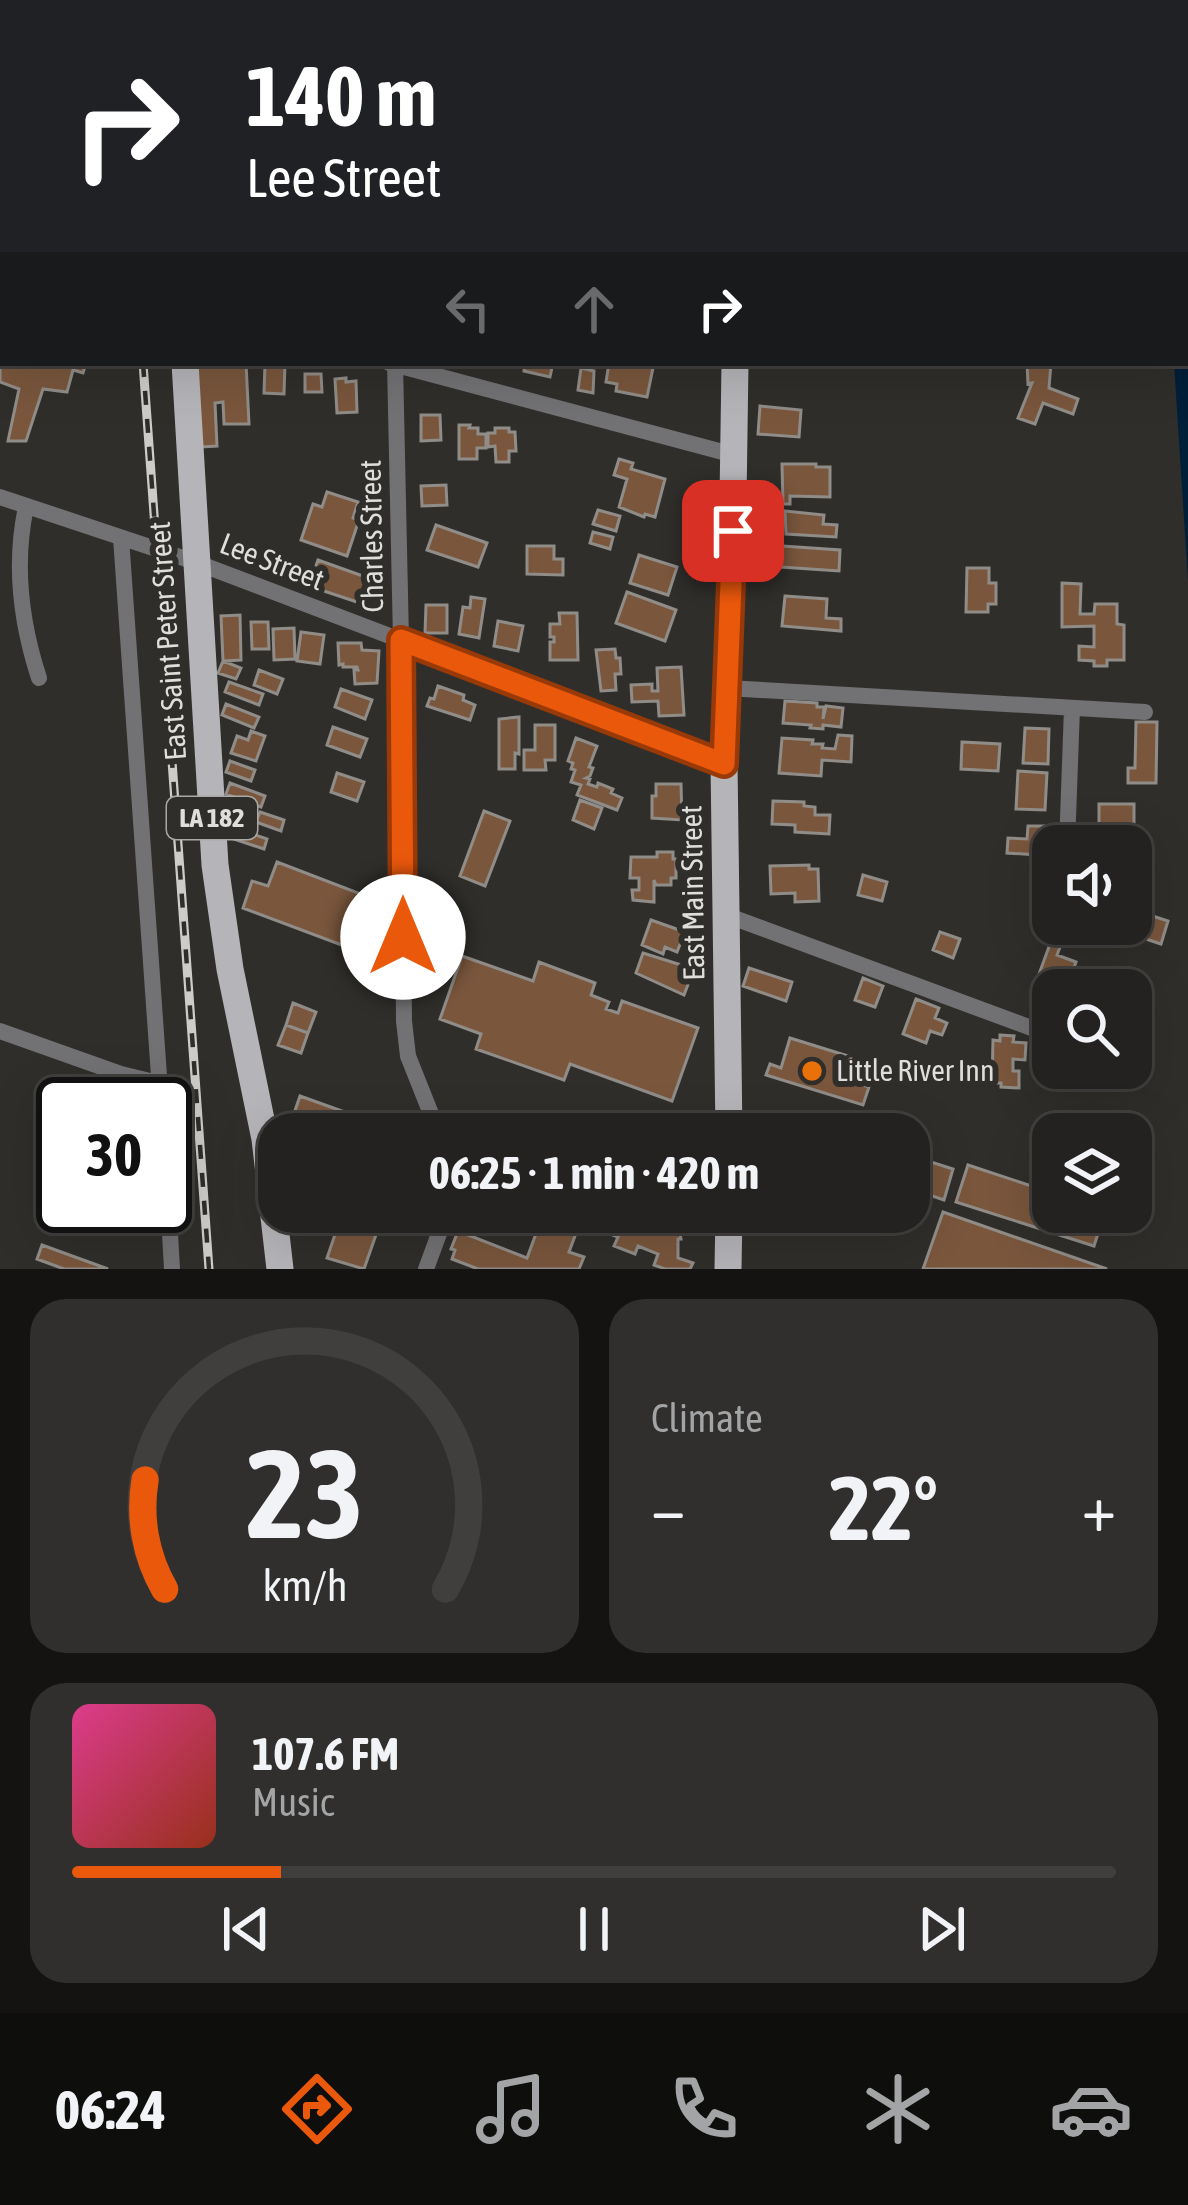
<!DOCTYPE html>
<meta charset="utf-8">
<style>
body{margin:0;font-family:"Asap Condensed",sans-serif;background:#302f2d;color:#f1f3f6;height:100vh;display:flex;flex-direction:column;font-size:45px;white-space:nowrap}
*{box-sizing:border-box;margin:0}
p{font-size:39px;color:#a3a4a5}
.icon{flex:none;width:66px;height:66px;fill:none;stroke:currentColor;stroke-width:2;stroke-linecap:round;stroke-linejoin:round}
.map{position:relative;height:1269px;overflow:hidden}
.details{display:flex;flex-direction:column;gap:30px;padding:30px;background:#141312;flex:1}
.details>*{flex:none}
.guide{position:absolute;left:0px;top:0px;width:1188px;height:366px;box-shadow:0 12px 48px #0002,0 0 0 3px #413f3e;background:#202124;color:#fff;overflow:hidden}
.buttons{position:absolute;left:1032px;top:825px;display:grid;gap:24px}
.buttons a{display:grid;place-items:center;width:120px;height:120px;border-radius:24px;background:#242220;box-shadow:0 12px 48px #0002,0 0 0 3px #413f3e;font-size:60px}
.speed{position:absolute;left:36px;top:1077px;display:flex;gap:24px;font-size:60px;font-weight:700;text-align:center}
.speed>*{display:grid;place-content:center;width:156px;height:156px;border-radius:50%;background:#242220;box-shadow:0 12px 48px #0002,0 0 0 3px #413f3e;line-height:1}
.speed .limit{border:6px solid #111;border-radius:18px;background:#fff;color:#111}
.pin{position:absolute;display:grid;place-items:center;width:102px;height:102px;color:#fff;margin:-51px;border-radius:24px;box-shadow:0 6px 18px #0006}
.me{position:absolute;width:132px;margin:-66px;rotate:0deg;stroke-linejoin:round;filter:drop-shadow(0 0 9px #0008)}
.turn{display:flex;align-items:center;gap:42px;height:252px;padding:0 48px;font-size:54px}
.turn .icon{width:156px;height:156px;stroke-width:2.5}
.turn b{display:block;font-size:84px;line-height:102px}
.lanes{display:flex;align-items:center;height:114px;padding:0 48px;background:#0003;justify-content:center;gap:60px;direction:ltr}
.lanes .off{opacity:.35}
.big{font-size:90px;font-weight:700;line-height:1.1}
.details .card{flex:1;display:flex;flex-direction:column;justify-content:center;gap:18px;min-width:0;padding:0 42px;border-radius:36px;background:#302f2d}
.details .dial{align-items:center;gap:0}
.dial svg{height:312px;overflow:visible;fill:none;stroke:#413f3e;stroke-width:7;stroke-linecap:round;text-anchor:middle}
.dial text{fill:#f1f3f6;stroke:none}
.song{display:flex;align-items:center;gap:36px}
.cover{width:144px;height:144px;border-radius:18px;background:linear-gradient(135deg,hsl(330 70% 55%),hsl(10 70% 35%))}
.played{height:12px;border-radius:6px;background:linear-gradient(90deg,#ea580c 20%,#413f3e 20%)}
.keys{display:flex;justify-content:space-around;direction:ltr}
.heat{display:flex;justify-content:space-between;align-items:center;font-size:66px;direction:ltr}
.details .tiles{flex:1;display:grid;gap:30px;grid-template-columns:1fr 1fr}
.card:last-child{grid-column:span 2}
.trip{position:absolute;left:258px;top:1113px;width:672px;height:120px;border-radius:36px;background:#242220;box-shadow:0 12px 48px #0002,0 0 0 3px #413f3e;font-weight:700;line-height:120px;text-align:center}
.tab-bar{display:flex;height:192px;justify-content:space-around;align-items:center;background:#0e0e0d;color:#a3a4a5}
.tab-bar .icon{width:84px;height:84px}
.tab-bar .selected{color:#ea580c}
.tab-bar b{font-size:54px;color:#f1f3f6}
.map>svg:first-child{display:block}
.water{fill:#001f38}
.building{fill:#79563c;stroke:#908c88;stroke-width:3}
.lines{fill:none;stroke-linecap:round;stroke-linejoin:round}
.street{stroke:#727173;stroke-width:16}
.primary{stroke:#b5b4b8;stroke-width:27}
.rail-casing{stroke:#cdccc9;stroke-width:9}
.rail{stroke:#302e2b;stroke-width:4.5;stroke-dasharray:14;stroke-linecap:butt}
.route-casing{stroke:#983908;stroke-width:30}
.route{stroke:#ea580c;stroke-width:21}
.food-dot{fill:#e8710a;stroke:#302e2b;stroke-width:4.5}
.labels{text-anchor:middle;stroke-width:12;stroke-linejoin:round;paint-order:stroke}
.shield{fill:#302e2b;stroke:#aaa9a6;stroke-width:3}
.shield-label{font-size:27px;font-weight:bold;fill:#dfdedb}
.street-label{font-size:30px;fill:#dfdedb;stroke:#302e2b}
.poi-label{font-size:30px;fill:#dfdedb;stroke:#302e2b;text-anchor:start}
</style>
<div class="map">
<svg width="1188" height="1269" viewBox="0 0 1188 1269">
<rect width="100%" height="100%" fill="#302e2b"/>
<!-- water -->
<path class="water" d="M1109,0H1188V581L1174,363H1185V3H1109Z"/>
<!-- building -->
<path class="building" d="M758,0H834V3H758Z
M3,315V363H86L83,373L73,370L67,392L43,389L26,441H8L19,389L0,382V325Z
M196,363H246L249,424H224L223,402L215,403L217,446L201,447Z
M265,363H285L284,394L264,393Z
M525,363H553L550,377L524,371Z
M609,363H654L647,397L616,391L617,384L606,382Z
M1027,363H1051L1049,388L1078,399L1073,414L1043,403L1035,424L1018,418L1032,383L1028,384Z
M581,368L594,371L593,393L578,390Z
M305,374H321L322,392H305Z
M346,378V382L356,381L357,412L337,413L335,379Z
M760,406L801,410L799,437L758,434Z
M421,415H440L441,440L421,441Z
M459,425H470L469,428H478V434H486V448H477V459H459Z
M495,428H509V432H515L516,451H509V462H496L495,446L488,447V433H495Z
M619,459L633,463L631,469L665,479L655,517L645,514L644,517L619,507L627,479L614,475Z
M782,464H816V467H830V497L790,496V504H783Z
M446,485L447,505L422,506L421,486Z
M327,492L358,502L353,518L359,520L347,556L301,540L313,504L322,507Z
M598,510L620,516L616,531L593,524Z
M785,511L824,515L823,524L837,525L836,537L786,534Z
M436,525L487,543L478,567L427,550Z
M593,532L613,537L610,549L590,543Z
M527,546H554V559H563V575L527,574Z
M782,546L840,550L839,571L781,567Z
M639,555L677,567L668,595L630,583Z
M318,560L374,580L366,605L309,586Z
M967,568H989V583H996V604H988V612H966Z
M1062,583L1081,584L1080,614H1094L1095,604H1117V624L1124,625V660H1107V666H1094V661L1079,660V646L1094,647V626L1062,627Z
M627,592L676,610L665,641L616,623Z
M785,596L827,599L826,618L841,619V631L782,626Z
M471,597L485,599L479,638L459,634L463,607L470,608Z
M426,605H447V633H425Z
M559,613H577L578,660H550V642H554V637H550V624H560Z
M240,615L241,660L223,661L221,616Z
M498,621L523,626L518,651L494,646Z
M251,622H268L269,649H252Z
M294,628L295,659L274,660L273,629Z
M301,632L324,635L320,664L297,661Z
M338,643H361L362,650L379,651L377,683L355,684L354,670H358L357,667H343V664L339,665Z
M615,649L616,658H620L621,674H615L616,690L601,691L596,650Z
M223,661L241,668L236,679L218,673Z
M681,667L684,715L659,716L658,701L632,702L631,685L652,684V691H658L657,668Z
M259,670L283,679L277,694L254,685Z
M229,682L263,694L259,705L225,692Z
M438,686L464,695L463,700L475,705L470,720L427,706L430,698L434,699Z
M341,689L372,700L365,719L335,707Z
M785,701L817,703V707H824L823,719L826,706L843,708L841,727L823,725V729L810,728L811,725L783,723Z
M226,704L259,717L254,728L222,715Z
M519,717V754L515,753V769H499V719Z
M1136,722H1157L1156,783H1128V768H1135Z
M535,725H555V760H545L546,770H524V750H535Z
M333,727L367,739L360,757L327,745Z
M1025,728L1049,729L1048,764L1023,763Z
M251,731L265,736L256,761L231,753L237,736L248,740Z
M838,735L852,736L851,762L822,760L821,776L779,773L782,738L813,740L812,744H823L822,748L835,749Z
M576,738L597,746L589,767L593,768L590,776L586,778L590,779L588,784L597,787L598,783L613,789L611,793L622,798L617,810L577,795L581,785L571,782L575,770L571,769L573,763L568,761Z
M962,742L1000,744L998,771L961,769Z
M230,761L255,770L251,781L226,772Z
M1018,771L1047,773L1045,810L1016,809Z
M337,773L364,782L357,801L331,792Z
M230,783L265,796L261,807L226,794Z
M656,784H681L682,820L652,818V796H656Z
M580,800L602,808L594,829L573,820Z
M773,801L804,802V806L815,807V815H830L829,834L795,832V825L772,824Z
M1099,804H1134V830H1099Z
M484,811L510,821L485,886L460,876Z
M260,812L284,820L281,831L256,822Z
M1028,826H1052V856L1007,853L1008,838L1027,839Z
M235,828L267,839L264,849L231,838Z
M657,852H673V859H676V878H671V885H656L654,880V902L633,900L632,890H639V878H630L631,857H657Z
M277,862L374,899L355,950L243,908L252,881L268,886Z
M809,865V869H818L819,901L795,902V893L771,894L770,866Z
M863,875L887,882L882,901L858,895Z
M1131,909L1168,921L1161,944L1140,937L1144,927L1131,923Z
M651,920L685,932L677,952L665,947L663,954L642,945Z
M940,932L960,939L953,958L933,950Z
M1050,944L1060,947L1057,955L1076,962L1068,985L1039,974Z
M643,953L694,969L684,995L636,973Z
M462,956L533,981L539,962L595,983L591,995L609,1002L606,1009L618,1013L622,1001L698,1028L672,1101L570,1064L564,1080L476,1049L481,1034L440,1019Z
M749,968L792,982L786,1001L743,986Z
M863,978L883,986L875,1007L855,1000Z
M916,999L939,1008L935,1018L947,1023L942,1035L930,1031L926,1043L903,1034Z
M293,1003L316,1012L308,1033L286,1025Z
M286,1025L308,1033L301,1053L278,1045Z
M1000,1035L1014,1036L1013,1042L1026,1043L1025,1060L1013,1059V1071H1019V1088L1001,1087V1083H992L993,1040L1000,1041Z
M790,1038L861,1060L854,1082L869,1087L863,1105L766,1075L770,1064L781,1068Z
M300,1096L406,1134H287Z
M909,1155L953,1169L944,1200L909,1188Z
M968,1165L1053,1193V1212H1105L1094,1246L956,1202Z
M63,1179V1206H101L94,1226L52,1210Z
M318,1212H384L364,1269L327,1258L340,1220Z
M544,1212H674L701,1222V1234H680L681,1239H678V1258L693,1263L690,1269H665L654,1265L658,1254L638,1246L635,1254L614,1246L618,1237L558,1214L555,1220L578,1228L569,1252L584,1257L579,1269H478L452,1259L455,1250L451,1249L458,1231L527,1258Z
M943,1212L1107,1269H923Z
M42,1245L108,1269H64L37,1259Z"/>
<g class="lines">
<!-- street -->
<path class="street" d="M14,0V3
M388,0V3
M0,119L3,120
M0,246L3,247
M389,363L734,455
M395,363L401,640L404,1021L408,1056L439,1134
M0,497L195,562L724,763
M26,507C14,563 21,623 39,678
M121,538L161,1104
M727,688L1145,712
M1067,846L1072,708
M726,915L1053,1036
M0,1031L121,1074L158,1083
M165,1145L172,1269
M426,1269L447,1212"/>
<!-- primary -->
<path class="primary" d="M176,0V3
M732,0V3
M185,363L215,865L230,969L265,1139L280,1269
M729,1134L724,763L732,569L735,363
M728,1269L729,1212"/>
<defs>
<path id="rail" d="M118,0V3
M143,363L209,1269"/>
</defs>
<!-- rail casing -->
<use href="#rail" class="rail-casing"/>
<!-- rail -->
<use href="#rail" class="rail"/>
</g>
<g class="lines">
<defs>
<path id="route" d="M403,937L401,640L724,764L733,531"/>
</defs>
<!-- route casing -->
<use href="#route" class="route-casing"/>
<!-- route -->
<use href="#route" class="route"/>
</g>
<!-- markers -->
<circle class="food-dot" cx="812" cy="1071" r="12"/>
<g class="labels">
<!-- shield labels -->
<rect class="shield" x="167" y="797" width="90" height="42" rx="9"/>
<g class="shield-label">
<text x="212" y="827">LA 182</text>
</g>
<!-- street labels -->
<g class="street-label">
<text transform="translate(372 536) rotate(-91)" y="10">Charles Street</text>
<text transform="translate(272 562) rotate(21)" y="10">Lee Street</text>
<text transform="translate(168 641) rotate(-94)" y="10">East Saint Peter Street</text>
<text transform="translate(693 893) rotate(-91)" y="10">East Main Street</text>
</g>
<!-- poi labels -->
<g class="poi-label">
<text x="836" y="1081">Little River Inn</text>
</g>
</g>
</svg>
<div class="buttons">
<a><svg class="icon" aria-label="sound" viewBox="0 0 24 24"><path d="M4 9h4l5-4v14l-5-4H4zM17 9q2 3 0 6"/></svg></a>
<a><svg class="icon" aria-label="search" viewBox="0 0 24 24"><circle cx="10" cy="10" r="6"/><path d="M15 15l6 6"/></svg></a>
<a><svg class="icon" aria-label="layers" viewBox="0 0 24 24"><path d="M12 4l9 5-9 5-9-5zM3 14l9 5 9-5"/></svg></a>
</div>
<div class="speed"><div class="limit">30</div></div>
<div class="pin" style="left:733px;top:531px;background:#d93025"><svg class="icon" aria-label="arrive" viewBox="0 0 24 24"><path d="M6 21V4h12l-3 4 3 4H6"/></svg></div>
<svg class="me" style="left:403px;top:937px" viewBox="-20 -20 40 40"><circle r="19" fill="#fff"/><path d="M0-13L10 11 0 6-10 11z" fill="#ea580c"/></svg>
<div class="trip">06:25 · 1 min · 420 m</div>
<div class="guide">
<div class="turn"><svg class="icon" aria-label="right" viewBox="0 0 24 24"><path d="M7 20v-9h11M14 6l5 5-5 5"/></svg><div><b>140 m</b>Lee Street</div></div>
<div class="lanes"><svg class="icon off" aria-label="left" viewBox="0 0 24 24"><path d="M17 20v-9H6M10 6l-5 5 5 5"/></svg><svg class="icon off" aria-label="ahead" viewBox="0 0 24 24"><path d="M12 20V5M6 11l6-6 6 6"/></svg><svg class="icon" aria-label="right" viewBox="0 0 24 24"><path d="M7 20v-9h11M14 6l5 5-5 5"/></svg></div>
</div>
</div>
<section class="details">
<div class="tiles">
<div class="card dial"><svg viewBox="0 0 100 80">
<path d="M14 69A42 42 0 1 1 86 69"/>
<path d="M14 69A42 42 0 0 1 9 41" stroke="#ea580c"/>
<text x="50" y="56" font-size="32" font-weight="700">23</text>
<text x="50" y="72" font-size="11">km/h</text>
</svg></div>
<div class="card"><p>Climate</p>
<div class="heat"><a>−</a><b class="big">22°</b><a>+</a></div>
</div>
<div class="card">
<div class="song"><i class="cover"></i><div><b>107.6 FM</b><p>Music</p></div></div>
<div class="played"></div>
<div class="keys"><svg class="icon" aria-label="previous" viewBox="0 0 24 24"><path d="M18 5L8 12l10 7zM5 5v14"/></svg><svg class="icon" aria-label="pause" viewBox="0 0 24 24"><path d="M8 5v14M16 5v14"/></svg><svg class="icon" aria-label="next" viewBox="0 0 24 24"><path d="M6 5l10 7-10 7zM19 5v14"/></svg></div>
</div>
</div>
</section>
<nav class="tab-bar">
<b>06:24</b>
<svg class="icon selected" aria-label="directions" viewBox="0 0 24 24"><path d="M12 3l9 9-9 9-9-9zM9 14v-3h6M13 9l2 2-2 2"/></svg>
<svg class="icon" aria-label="music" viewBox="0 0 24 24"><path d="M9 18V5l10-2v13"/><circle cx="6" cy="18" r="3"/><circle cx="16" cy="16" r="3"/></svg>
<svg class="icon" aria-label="phone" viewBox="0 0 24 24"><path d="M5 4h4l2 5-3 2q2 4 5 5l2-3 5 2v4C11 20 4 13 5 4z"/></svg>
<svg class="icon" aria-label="climate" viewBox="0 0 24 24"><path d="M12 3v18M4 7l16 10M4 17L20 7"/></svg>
<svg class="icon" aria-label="car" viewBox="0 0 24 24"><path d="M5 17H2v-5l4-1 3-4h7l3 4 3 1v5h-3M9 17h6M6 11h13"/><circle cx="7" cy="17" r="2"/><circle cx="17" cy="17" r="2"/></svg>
</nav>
